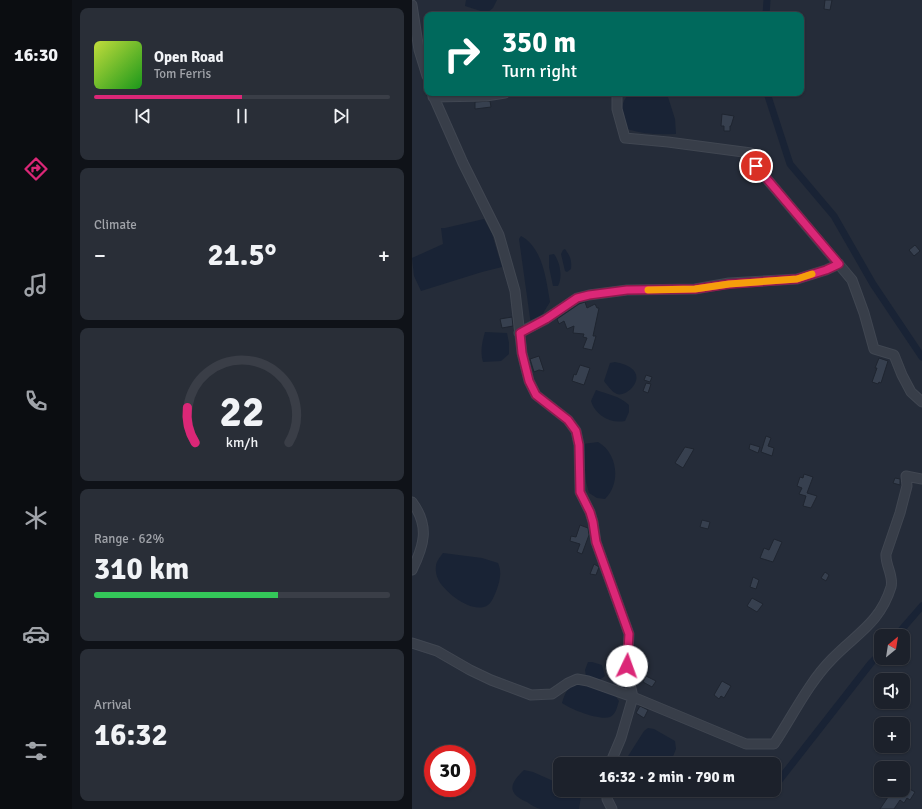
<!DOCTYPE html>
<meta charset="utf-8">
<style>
body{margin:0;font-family:Signika,sans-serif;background:#292e37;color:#f1f3f6;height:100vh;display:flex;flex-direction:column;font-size:15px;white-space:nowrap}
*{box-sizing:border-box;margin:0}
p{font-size:13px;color:#a0a3a9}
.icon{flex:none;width:22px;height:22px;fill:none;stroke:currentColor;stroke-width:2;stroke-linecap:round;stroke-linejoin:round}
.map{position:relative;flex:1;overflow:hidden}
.sheet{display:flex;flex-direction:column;gap:8px;padding:8px;background:#0f1218;width:340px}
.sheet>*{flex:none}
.guide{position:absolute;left:12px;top:12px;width:380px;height:84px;border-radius:8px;box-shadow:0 1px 3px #0004,0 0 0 1px #3a3e47;background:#00695c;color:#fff;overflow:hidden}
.needle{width:26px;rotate:30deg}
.fabs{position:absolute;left:462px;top:629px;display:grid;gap:8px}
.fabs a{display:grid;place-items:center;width:36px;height:36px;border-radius:8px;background:#1c212b;box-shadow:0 1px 3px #0004,0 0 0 1px #3a3e47;font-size:20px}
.speed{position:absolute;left:12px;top:745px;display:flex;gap:8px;font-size:20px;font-weight:700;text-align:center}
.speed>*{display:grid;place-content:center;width:52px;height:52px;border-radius:50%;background:#1c212b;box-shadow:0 1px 3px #0004,0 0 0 1px #3a3e47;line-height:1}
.speed .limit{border:6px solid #d22;background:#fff;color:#111}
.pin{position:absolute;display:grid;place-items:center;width:34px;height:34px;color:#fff;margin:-17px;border:2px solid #fff;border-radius:50%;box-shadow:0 1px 4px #0007}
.me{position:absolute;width:44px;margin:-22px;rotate:3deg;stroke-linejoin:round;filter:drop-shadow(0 0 3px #0008)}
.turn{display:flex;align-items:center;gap:14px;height:84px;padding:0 12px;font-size:18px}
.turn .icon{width:52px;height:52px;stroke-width:2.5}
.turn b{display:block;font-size:28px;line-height:34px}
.big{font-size:30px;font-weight:700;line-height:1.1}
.sheet .widget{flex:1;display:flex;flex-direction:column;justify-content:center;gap:6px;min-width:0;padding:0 14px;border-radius:8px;background:#292e37}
.sheet .dial{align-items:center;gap:0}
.dial svg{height:104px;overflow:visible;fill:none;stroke:#3a3e47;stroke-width:7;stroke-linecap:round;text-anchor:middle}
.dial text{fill:#f1f3f6;stroke:none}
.song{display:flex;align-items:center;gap:12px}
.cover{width:48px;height:48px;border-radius:6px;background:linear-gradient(135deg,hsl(70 70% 55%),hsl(120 70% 35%))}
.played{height:4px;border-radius:2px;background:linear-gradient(90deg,#db2777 50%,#3a3e47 50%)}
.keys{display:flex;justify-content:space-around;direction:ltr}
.heat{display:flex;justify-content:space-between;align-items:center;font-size:22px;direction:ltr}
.charge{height:6px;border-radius:3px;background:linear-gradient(90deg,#34c759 62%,#3a3e47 0)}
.trip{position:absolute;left:141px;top:757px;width:228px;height:40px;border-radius:8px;background:#1c212b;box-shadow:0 1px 3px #0004,0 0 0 1px #3a3e47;font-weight:700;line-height:40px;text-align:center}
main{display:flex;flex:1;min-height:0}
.tab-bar{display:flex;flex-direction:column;width:72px;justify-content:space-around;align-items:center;background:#0b0d11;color:#a0a3a9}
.tab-bar .icon{width:28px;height:28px}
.tab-bar .active{color:#db2777}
.tab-bar b{font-size:18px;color:#f1f3f6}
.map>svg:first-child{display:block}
.water{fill:#192335}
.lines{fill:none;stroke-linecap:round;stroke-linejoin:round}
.canal{stroke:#192335;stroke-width:7}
.building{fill:#37404f;stroke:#1f2530}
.minor-casing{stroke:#414752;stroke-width:11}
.minor{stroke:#383e49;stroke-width:9}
.route-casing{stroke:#8e194d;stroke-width:10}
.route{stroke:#db2777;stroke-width:7}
.slow{stroke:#f59e0b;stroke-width:7}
</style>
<main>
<nav class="tab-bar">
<b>16:30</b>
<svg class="icon active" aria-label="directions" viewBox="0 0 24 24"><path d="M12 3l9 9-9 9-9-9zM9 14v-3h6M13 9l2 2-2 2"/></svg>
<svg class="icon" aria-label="music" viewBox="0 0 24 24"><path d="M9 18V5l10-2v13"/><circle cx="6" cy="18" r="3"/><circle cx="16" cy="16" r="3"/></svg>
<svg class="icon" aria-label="phone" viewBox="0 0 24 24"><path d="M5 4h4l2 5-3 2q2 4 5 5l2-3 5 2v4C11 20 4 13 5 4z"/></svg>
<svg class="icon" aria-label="climate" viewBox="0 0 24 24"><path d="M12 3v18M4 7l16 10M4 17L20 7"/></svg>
<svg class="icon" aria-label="car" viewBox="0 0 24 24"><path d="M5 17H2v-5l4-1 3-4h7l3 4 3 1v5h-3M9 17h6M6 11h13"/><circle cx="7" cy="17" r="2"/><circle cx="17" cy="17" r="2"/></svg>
<svg class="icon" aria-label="filters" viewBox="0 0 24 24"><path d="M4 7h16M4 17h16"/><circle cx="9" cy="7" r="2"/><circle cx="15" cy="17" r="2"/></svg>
</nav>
<section class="sheet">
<div class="widget">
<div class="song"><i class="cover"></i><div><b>Open Road</b><p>Tom Ferris</p></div></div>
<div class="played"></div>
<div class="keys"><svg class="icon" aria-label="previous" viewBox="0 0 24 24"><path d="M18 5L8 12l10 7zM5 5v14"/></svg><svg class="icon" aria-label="pause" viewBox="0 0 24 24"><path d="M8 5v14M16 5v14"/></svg><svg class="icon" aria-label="next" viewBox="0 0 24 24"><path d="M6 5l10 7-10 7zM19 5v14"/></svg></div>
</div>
<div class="widget"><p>Climate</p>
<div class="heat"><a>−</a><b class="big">21.5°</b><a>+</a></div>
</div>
<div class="widget dial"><svg viewBox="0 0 100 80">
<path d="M14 69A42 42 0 1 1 86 69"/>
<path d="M14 69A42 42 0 0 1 8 42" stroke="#db2777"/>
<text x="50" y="56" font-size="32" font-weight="700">22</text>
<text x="50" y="72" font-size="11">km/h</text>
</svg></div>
<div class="widget"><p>Range · 62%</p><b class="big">310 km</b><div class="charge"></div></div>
<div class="widget"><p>Arrival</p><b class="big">16:32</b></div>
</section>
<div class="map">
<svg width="510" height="809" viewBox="0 0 510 809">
<rect width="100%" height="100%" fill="#252c39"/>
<!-- water -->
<path class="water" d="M54,0H85L81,8L75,13L53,6Z
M218,93H248L256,97L263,119L264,134C247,135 231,134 215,129C211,115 206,104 218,93Z
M72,219L80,234L90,267L70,272L9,291L2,276L0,258L31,244L29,228H33Z
M109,236C131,248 134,279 138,302L130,315L119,325L107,239Z
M153,249C158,256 160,260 159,269L155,272L153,271L149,254L151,250Z
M142,254C148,262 151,277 146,286H141L137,267V255Z
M73,332L95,333L97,343V354L89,361L71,362C68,352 70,342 73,332Z
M203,362C243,369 217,398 205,394C200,392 195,385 192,381L198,363Z
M184,390C195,394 208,396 217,405V412L213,421C198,424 183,415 179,401Z
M186,442C206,453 209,484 193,499L185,498L177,493L174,482L171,444Z
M31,553L70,558L86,563C90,572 88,580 85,589C83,594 80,602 76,605C61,615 34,593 27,581C25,577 23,572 24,566C24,562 28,557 31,553Z
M176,662H180L190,665L193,676C186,682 181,681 174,676L173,670Z
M167,683L202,694L207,701C205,707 204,714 198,717C188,721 158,709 150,703C153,692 156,686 167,683Z
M236,728L242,729L263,741L264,749L258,764H211L232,731Z
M112,770L121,772L148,784V790H157L169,796L167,809C154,809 141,809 129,809C124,808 119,805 115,802C95,793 97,784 112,770Z"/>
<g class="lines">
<!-- canal -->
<path class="canal" d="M354,15L355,0
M355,93L378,164L422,216L461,284L510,357
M484,636L510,606
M362,787L459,663L469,653
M357,794L359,790"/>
</g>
<!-- building -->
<path class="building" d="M413,0H420L418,10L412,9Z
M78,101L79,107L63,109V102Z
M310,114L322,116L319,126H318V131H312V126H309Z
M503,245L508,251L502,256L497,250Z
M173,302L175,308L183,304L185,308H187L181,336H184L180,350L171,348L175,338L171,337L172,334L161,333L162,326L155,329L152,321L147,324L145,319L167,304Z
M100,317L101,326L90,328L88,319Z
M127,356L132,371L127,370L122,372L118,359Z
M467,358L476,361L469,383L467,382L466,384L460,382L465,368H463Z
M168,365L178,368L172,385L160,381L162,374L164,375Z
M234,375L240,377L238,382L232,380Z
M234,383L239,384L236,393L231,391Z
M354,436L359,438L356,446L362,448L360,456L349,452Z
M338,444L348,447L346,453L337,449Z
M273,447L282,449L271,468L263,463Z
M392,474L401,477L395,493L405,496L399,508L391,506L394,496L387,494L390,488L385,486L388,477L391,478Z
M483,478L488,479V485L481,483Z
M290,520L298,522L296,529L288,527Z
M168,525L176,528L177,535L170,554L165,552L168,544L158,541L159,536L164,537Z
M362,539L370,542L361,562L348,558L352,548L357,550Z
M182,564L187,567L184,575L178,574Z
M413,572L417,575L414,581L409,578Z
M341,577L347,580L344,589L338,587Z
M340,598L351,604L345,612L335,606Z
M201,668L207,669V676H201Z
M234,676L244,681L240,687L231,682Z
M310,681L319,686L312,698L309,696L307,699L302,695Z
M228,706L236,710L232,718L224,713Z
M494,787L503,792L498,800L495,798L492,803L488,800L482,809H468L478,794L471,790H486L490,792Z"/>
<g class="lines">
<defs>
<path id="minor" d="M0,5L7,50L15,76
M20,93L51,163L87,235L103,291L110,353L117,381L124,395L156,420L164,431L167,445L168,492L178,512L181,522L184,542L217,634L215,671L221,697L334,744H362C380,717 397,682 420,659C444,634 468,623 479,587C482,576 473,565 474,554L488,513L495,486L494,476L510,479
M205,93V109L213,138L256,142L339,153L344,166L440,280L452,313L462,349L482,355L490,375L499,392L510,402
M21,97L74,96L93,93
M214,290L283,289L317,283L385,279L414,270L427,264
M107,333L134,319L165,298L177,295L215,290
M0,502C18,526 12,546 0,570
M0,643L25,651L58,670L79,680L119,695L140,694L156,683L165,679L176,681L221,697L209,738L198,764
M195,790V799L200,809"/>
</defs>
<!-- minor casing -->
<use href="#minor" class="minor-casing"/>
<!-- minor -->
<use href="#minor" class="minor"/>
</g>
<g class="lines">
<defs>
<path id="route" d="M215,666L217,634L184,542L181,522L178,512L168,492L167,445L164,431L156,420L124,395L117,381L110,353L108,333L134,319L165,298L177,295L215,290L283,289L317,284L385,279L414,270L427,264L344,166"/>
</defs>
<!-- route casing -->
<use href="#route" class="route-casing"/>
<!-- route -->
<use href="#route" class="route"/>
<!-- slow -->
<path class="slow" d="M236,290L283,289L317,284L385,279L400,274"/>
</g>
</svg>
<div class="fabs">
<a><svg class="needle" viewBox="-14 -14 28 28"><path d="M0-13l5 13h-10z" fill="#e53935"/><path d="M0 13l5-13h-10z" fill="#a0a3a9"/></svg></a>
<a><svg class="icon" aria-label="sound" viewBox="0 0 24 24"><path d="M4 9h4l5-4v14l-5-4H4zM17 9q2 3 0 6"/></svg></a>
<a>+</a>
<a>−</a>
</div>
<div class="speed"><div class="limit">30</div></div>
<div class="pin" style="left:344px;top:166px;background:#d93025"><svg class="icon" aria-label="arrive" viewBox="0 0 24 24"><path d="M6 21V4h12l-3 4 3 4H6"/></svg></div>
<svg class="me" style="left:215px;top:666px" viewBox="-20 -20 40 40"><circle r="19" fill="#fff"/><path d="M0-13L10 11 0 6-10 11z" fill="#db2777"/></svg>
<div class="trip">16:32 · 2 min · 790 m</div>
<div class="guide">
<div class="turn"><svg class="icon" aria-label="right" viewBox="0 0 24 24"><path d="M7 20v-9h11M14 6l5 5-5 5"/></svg><div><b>350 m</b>Turn right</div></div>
</div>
</div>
</main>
